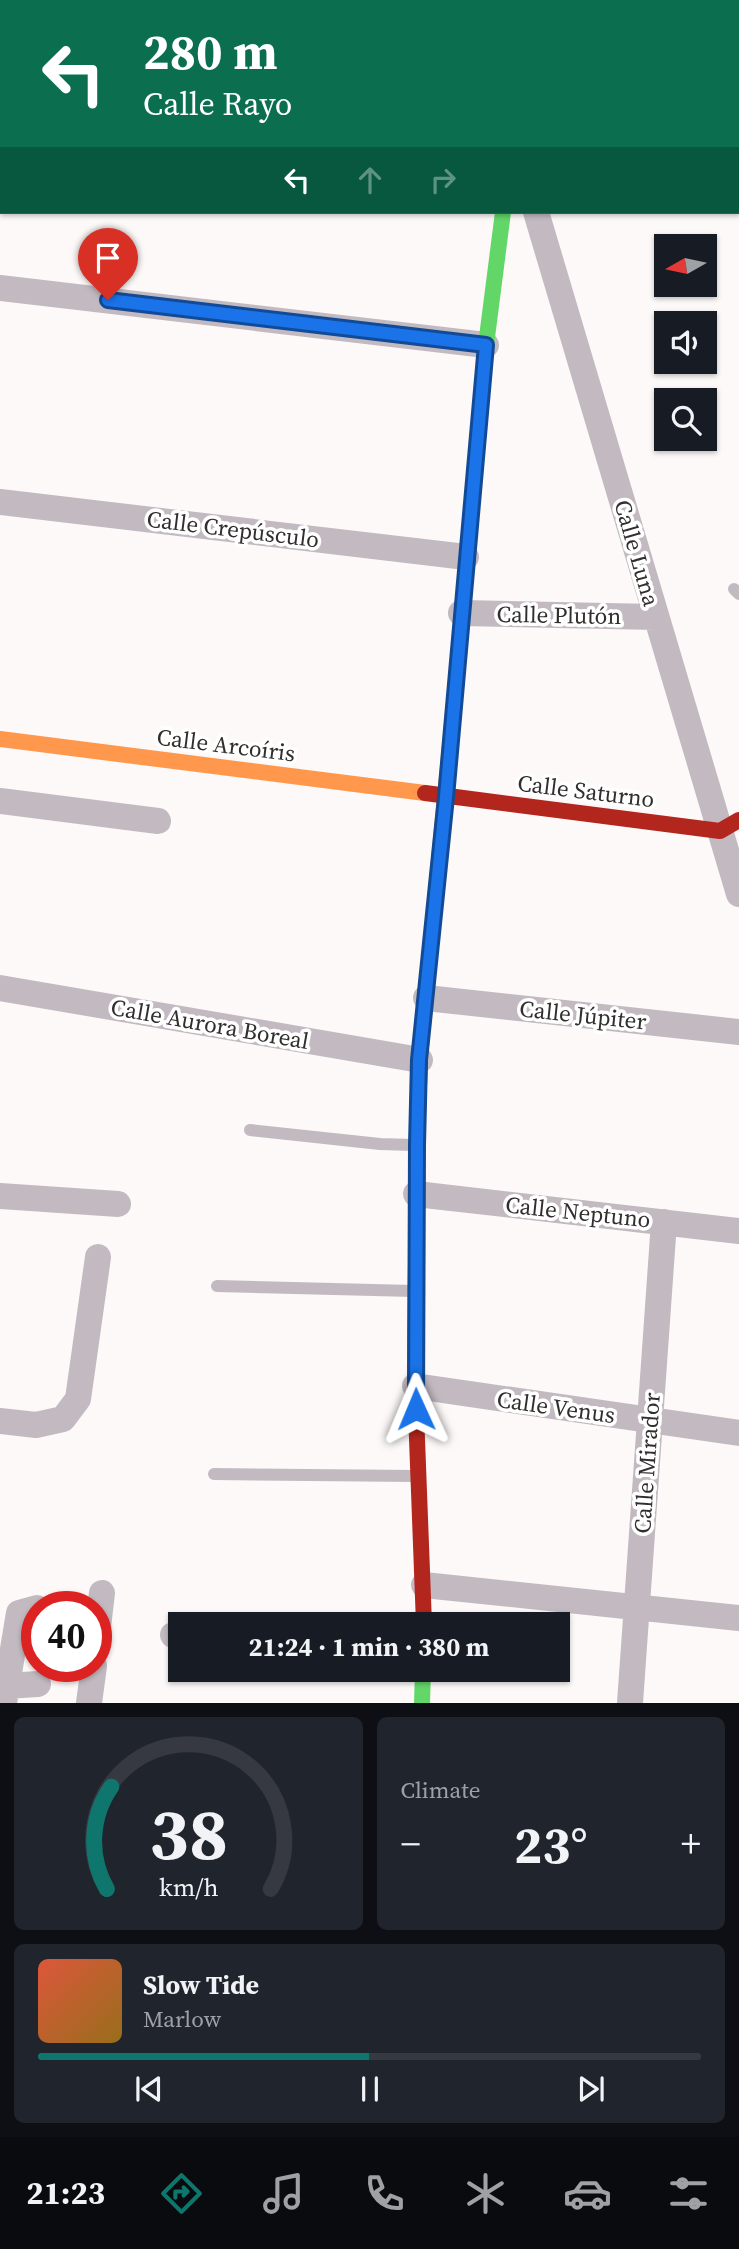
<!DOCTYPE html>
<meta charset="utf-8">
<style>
body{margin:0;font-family:"Source Serif 4",serif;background:#20242c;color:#f1f3f6;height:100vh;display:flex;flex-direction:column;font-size:26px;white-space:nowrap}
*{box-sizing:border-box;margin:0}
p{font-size:23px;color:#9ea1a6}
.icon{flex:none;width:38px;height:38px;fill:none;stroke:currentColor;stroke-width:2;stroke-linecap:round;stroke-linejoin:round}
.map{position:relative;height:1703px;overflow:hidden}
.sheet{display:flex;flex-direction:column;gap:14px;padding:14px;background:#0d0f14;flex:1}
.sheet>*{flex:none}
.guide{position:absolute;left:0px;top:0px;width:740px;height:214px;box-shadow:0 2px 5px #0004;background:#0b6e4f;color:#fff;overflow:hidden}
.needle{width:46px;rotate:261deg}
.fabs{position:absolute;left:654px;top:234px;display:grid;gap:14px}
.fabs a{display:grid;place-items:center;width:63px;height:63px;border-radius:0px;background:#171b24;box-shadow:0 2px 5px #0004;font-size:35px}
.speed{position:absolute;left:21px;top:1591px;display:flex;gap:14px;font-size:35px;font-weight:700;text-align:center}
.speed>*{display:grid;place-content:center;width:91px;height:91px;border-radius:50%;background:#171b24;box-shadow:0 2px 5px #0004;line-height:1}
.speed .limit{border:10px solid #d22;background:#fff;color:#111}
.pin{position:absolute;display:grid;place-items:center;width:60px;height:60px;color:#fff;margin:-72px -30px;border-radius:50% 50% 50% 0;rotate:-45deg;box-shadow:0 0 7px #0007}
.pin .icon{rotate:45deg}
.me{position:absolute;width:77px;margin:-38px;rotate:359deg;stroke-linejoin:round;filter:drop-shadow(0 0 5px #0008)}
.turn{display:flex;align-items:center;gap:24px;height:147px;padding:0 28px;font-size:32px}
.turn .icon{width:91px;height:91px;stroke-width:2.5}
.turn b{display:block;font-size:49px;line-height:60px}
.lanes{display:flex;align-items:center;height:66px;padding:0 28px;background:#0003;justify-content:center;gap:35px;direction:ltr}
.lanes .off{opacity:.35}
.big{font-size:52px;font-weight:700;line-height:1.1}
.sheet .tile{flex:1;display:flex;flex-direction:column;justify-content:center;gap:10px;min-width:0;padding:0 24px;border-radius:10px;background:#20242c}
.sheet .dial{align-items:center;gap:0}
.dial svg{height:182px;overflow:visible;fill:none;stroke:#363941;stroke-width:7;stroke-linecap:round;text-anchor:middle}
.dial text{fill:#f1f3f6;stroke:none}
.song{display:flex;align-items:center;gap:21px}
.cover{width:84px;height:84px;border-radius:10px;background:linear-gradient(135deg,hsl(10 70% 55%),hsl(40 70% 35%))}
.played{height:7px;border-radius:4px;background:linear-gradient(90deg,#0f766e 50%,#363941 50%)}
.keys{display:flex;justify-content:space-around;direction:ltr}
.heat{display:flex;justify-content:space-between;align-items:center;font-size:38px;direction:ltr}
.sheet .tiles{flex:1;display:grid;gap:14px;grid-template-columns:1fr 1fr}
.tile:last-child{grid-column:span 2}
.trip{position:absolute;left:168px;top:1612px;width:402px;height:70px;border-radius:0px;background:#171b24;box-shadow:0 2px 5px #0004;font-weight:700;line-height:70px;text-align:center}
.menu{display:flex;height:112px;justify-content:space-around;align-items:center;background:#090b0e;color:#9ea1a6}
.menu .icon{width:49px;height:49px}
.menu .on{color:#0f766e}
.menu b{font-size:32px;color:#f1f3f6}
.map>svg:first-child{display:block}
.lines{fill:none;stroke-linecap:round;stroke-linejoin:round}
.lane{stroke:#c3bac1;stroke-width:12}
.street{stroke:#c3bac1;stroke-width:26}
.fast{stroke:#63d668;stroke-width:16}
.slow{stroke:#ff974d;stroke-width:16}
.jam{stroke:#b3261e;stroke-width:16}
.route-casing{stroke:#114b97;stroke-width:18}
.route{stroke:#1a73e8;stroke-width:12}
.labels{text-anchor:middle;stroke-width:7;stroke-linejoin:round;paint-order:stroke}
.street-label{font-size:23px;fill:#312f2e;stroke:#fff}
</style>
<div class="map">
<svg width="739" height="1703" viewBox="0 0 739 1703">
<rect width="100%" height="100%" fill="#fcf9f8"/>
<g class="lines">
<!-- lane -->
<path class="lane" d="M738,22H739
M738,168H739
M734,589L739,594
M250,1130L380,1144L413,1145
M217,1286L413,1291
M214,1474L415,1476"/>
<!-- street -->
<path class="street" d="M0,89H2
M536,212L739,894
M0,288L486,345
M0,502L466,557
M461,613L656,617
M0,801L158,821
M0,988L420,1060
M426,998L739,1032
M416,1194L739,1231
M0,1196L118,1204
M415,1386L739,1433
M0,1421L36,1425L63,1419L78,1399L98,1257
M424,1585L739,1618
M173,1635L180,1636
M96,1644L102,1593
M6,1686L38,1684
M4,1703L19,1613L37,1608
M89,1703L94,1666
M630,1703L664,1222"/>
<!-- fast -->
<path class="fast" d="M455,693L486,345L503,212
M422,1703L423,1670"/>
<!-- slow -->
<path class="slow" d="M0,739L425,793
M420,1057L455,693"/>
<!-- jam -->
<path class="jam" d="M498,0V2
M425,793L720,831L739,820
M420,1057L417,1145L415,1386L424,1624"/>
</g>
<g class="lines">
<defs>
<path id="route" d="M108,300L486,345L446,797L419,1060L417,1145L416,1409"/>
</defs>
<!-- route casing -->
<use href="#route" class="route-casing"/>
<!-- route -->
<use href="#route" class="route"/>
</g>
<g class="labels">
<!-- street labels -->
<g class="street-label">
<text transform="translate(233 529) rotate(7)" y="8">Calle Crepúsculo</text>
<text transform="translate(637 553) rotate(74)" y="8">Calle Luna</text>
<text transform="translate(559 615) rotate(1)" y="8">Calle Plutón</text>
<text transform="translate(226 745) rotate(7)" y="8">Calle Arcoíris</text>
<text transform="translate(586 791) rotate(7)" y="8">Calle Saturno</text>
<text transform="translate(583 1015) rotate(6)" y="8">Calle Júpiter</text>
<text transform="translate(210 1024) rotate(10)" y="8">Calle Aurora Boreal</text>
<text transform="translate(578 1212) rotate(6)" y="8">Calle Neptuno</text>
<text transform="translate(556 1407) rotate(8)" y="8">Calle Venus</text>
<text transform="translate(647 1463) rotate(-86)" y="8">Calle Mirador</text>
</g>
</g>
</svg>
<div class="fabs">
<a><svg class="needle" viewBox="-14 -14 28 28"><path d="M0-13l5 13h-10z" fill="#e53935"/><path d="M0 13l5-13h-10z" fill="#9ea1a6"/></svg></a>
<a><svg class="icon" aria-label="sound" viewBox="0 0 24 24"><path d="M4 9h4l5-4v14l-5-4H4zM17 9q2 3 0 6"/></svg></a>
<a><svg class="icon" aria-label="search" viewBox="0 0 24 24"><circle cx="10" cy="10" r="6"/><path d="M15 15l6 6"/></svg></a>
</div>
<div class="speed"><div class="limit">40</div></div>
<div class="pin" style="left:108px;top:300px;background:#d93025"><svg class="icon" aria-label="arrive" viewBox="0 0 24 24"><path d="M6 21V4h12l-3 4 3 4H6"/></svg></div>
<svg class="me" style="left:416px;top:1409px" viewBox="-20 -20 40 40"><path d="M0-17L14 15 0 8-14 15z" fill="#1a73e8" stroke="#fff" stroke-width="4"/></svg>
<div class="trip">21:24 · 1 min · 380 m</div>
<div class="guide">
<div class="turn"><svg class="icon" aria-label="left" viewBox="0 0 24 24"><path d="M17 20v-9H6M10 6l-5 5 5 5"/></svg><div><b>280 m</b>Calle Rayo</div></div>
<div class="lanes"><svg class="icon" aria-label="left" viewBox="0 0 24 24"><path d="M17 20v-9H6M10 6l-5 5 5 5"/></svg><svg class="icon off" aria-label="ahead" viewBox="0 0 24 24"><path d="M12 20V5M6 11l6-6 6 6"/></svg><svg class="icon off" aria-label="right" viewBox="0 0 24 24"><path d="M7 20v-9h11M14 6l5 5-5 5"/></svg></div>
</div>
</div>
<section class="sheet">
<div class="tiles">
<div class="tile dial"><svg viewBox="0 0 100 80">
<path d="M14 69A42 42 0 1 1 86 69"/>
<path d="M14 69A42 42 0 0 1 16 24" stroke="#0f766e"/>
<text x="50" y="56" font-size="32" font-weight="700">38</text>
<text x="50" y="72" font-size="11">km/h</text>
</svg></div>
<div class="tile"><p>Climate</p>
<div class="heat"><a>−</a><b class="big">23°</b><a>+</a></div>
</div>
<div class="tile">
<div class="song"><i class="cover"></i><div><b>Slow Tide</b><p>Marlow</p></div></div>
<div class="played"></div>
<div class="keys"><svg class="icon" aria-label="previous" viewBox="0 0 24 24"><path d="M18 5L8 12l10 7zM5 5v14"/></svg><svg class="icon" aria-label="pause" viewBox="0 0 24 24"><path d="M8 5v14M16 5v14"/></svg><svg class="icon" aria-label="next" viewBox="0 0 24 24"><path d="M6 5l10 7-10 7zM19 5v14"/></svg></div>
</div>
</div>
</section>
<nav class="menu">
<b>21:23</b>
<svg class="icon on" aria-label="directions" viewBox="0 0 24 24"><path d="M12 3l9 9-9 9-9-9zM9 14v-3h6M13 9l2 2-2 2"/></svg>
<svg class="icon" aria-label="music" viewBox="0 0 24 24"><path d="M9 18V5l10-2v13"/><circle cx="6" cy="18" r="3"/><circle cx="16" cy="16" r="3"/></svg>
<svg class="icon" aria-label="phone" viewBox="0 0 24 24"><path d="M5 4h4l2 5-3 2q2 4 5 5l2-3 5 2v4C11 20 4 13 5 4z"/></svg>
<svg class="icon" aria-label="climate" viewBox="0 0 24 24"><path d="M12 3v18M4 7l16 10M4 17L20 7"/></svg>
<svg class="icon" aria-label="car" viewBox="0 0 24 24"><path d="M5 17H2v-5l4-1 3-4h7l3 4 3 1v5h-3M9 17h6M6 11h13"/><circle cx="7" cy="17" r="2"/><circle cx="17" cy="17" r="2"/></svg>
<svg class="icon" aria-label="filters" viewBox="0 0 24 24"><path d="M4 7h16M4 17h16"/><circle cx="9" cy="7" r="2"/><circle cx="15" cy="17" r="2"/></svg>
</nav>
